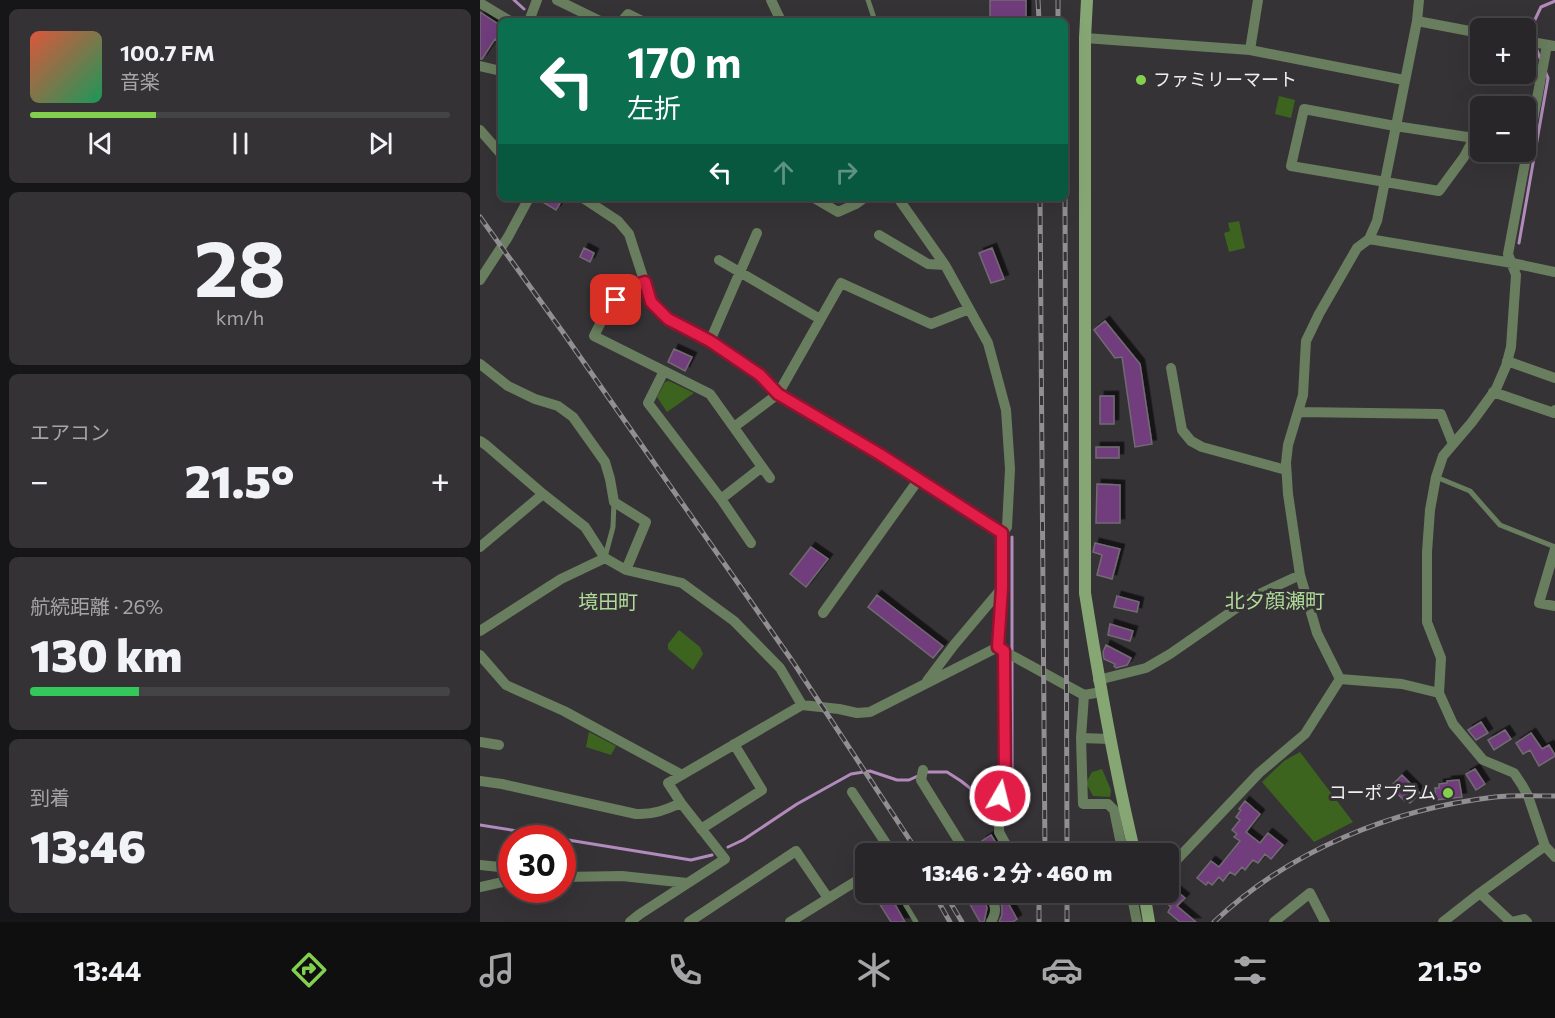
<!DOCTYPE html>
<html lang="ja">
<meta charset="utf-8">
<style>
body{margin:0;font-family:Commissioner,"Noto Sans JP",sans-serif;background:#343235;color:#f1f3f6;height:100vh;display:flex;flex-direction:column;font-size:22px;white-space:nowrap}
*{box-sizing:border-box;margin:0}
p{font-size:20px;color:#a5a5a8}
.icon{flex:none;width:33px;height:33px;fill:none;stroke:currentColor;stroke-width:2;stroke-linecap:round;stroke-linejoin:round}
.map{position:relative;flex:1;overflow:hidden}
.side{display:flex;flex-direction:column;gap:9px;padding:9px;background:#161517;width:480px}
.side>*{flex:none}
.banner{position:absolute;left:18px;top:18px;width:570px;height:183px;border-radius:9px;box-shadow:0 6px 24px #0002,0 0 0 2px #444346;background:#0b6e4f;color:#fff;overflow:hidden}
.controls{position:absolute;left:990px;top:18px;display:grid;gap:12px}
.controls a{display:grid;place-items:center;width:66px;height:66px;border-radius:9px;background:#282629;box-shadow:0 6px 24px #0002,0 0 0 2px #444346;font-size:30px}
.speed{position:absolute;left:18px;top:825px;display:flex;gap:12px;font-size:30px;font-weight:700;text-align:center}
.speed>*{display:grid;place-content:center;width:78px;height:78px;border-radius:50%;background:#282629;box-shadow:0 6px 24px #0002,0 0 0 2px #444346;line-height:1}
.speed .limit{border:9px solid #d22;background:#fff;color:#111}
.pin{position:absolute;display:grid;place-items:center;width:51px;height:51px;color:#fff;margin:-26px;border-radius:12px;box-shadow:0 3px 9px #0006}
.me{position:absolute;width:66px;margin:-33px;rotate:8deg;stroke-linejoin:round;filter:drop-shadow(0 0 4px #0008)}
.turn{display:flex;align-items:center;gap:21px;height:126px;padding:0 30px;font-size:27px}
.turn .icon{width:78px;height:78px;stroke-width:2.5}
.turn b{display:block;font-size:42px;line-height:51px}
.lanes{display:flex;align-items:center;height:57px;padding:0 30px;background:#0003;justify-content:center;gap:30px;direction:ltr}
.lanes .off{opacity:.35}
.big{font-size:45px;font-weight:800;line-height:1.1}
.side .widget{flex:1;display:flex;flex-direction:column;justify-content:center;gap:9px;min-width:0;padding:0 21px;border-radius:9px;background:#343235}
.side .dial{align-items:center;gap:0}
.dial b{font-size:78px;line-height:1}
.song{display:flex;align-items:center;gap:18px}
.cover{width:72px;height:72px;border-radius:9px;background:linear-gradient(135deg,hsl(10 70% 55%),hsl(150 70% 35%))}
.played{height:6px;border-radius:3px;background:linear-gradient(90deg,#83d04e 30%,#444346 30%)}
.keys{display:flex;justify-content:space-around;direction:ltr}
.heat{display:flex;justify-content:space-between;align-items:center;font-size:33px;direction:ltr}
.charge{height:9px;border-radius:4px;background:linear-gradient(90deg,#34c759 26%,#444346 0)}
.trip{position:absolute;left:375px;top:843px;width:324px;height:60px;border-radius:9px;background:#282629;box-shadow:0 6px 24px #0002,0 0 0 2px #444346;font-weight:800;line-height:60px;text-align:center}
.tabs{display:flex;height:96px;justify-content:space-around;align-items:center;background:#100f10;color:#a5a5a8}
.tabs .icon{width:42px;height:42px}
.tabs .selected{color:#83d04e}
.tabs b{font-size:27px;color:#f1f3f6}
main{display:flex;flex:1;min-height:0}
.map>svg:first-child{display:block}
.green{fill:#3c641e}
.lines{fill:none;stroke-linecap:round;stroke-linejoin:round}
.stream{stroke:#b28bbc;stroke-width:3}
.building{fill:#713c7d;stroke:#706c71;stroke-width:1.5;filter:url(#shadow)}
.lane{stroke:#697e5e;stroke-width:5}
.street{stroke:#697e5e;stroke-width:10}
.secondary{stroke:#86a774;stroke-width:12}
.rail-casing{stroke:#918f92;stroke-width:5}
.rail{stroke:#363337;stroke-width:3;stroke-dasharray:9;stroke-linecap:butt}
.route-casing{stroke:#92132f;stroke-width:15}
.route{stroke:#e11d48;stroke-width:10}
.poi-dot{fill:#83d04e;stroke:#363337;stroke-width:2}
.labels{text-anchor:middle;stroke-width:6;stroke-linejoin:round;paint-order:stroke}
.poi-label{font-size:18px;fill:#f0eef1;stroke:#363337;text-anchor:start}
.neighbourhood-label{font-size:20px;fill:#b0da98;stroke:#363337}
</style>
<main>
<section class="side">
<div class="widget">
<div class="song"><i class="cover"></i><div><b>100.7 FM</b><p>音楽</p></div></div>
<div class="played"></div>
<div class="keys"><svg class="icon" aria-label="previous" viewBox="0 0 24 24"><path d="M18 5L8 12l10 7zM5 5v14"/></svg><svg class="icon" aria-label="pause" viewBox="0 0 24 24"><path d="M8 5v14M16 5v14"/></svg><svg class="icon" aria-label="next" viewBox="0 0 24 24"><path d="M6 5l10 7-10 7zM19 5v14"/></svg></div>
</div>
<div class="widget dial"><b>28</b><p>km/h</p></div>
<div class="widget"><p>エアコン</p>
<div class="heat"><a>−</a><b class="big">21.5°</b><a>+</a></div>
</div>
<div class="widget"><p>航続距離 · 26%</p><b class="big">130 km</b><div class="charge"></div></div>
<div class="widget"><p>到着</p><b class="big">13:46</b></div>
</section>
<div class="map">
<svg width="1075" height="922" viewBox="0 0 1075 922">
<defs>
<filter id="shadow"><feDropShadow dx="4.5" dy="-4.5" stdDeviation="0" flood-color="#0009"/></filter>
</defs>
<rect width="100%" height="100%" fill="#363337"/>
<!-- green -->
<path class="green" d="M799,96L815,100L811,118L795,114Z
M759,221L765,248L749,252L744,233L750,231L748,223Z
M189,381L214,393L187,412L177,397L185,382Z
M199,630L220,647L223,654L213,670L188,649V644Z
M109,732L136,746L131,755L106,747Z
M820,752L873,822L834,842L782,782L804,761Z
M622,769L631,790L630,797L613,796L606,783L612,772Z"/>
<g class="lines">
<!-- stream -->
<path class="stream" d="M34,0L44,9
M1054,38L1051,28L1061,7L1075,1
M1055,45L1060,58
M1039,243L1068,78L1066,73
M532,537V652
M446,772H467L481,781L495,792H517
M523,792H527L532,782V659
M0,825L82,838
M82,839L211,860L232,855
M248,847L263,840L317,804L371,774L390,771L417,780H429L440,775"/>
</g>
<!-- building -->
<path class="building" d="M510,0H546V21H510Z
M0,12L21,26V43L15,39L2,59H0Z
M56,198H83L76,210Z
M104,248L114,253L110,262L100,257Z
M512,248L524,279L511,283L499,253Z
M625,321L660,364L672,444L655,447L642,357L635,358L614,330Z
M194,349L212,357L205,371L188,362Z
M620,396H634V424H620Z
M616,447H639V458H616Z
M617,484L640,485V523H616Z
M615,543L640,549L632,579L617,575L622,555L613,552Z
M331,547L348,559L326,587L310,574Z
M397,595L463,646L453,658L388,607Z
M637,596L659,602L657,612L634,607Z
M630,624L653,631L650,641L628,635Z
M626,645L651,658L647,665L636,668L634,666L635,664L624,659L623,652Z
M1001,722L1008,733L996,740L988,730Z
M1025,730L1031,739L1014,750L1008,740Z
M1051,733L1062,749L1069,745L1075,755V756L1059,766L1050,750L1043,754L1036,743Z
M995,769L1005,784L996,790L986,774Z
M922,775L940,793L930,803L927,800L925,801L910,787Z
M979,780L982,797L956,800L955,788H959V784L967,783V781Z
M765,801L780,814L766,832L780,843L788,833L803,845L791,859L785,854L778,863L773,860L765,870L762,867L755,875L750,872L743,881L739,877L732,885L728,882L726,885L717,878L731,861L739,867L760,841L754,837L757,834L752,830L760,820L756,817L761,810L759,809Z
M511,835L518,846L522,854H510L502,841Z
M688,884L705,898L697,906L716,922H700L688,912L691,907L683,900L688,893Z
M392,892H408L425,922H411Z
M483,892H502L507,908L504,922H500Z
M543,892L527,901L537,919L533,922H519L522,915V907L518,893Z"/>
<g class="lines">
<!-- lane -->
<path class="lane" d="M388,0L395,21
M956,477L990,491L1020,525L1075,547
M125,557L133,527L134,502
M418,892L436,922"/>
<!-- street -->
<path class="street" d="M77,0L120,21
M291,0L301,21
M0,3L30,21
M49,21L57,0
M142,21L148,14L162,21
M937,21L1000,33
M605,38L770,50L924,80
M1046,41L1075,46
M1067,45L1028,254L1036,275L1031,347L1026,366L1016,389L992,422L963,456L956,477L950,510L947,552V622L961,658L959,693L973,724L1003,760L1034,773L1042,785L1048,796L1065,846L1075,857
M770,50L778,0
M0,66L21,71
M824,109L915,126L994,138L984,157L959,191L811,166Z
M0,130L21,154
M103,198L138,221L149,234L171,302L188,319L230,341L280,375L298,394L401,455L522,533
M334,198L358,212L376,204L384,198
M418,198L465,265L508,343L526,410L530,469L527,527L522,533V588L518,647
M399,235L448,264L465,265
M889,239L1032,263L1075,272
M239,260L340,319
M0,280L28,237L49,198
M165,282L145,289L127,310L114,336L230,394L290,478
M230,341L277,233
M1027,361L1075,378
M0,364L28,386L55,399L78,406L93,417L125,462L130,479L134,502L166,522L146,570
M691,368L702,430L711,441L722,447L806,470
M184,371L168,403L241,499L271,543
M1013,392L1074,413L1075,410
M818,412L961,414L973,444
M254,427L298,394L361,283L451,324L489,309
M0,441L6,445L63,494L105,527L125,558L146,570L202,583L254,621L300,668L322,705
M241,499L282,467
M0,547L63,494
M1075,549L1059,603L1075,606
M343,613L439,479
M0,631L81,579L125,558
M520,649L604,695L621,692
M524,651V782L521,787L519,832L531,854
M0,655L26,685L84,711L202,775
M860,679L837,633L820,575L808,494L806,463L808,445L823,395L826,341L839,314L877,248L889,239L897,221L937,21L939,0
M860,679L922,684L959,693
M618,680L666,668L690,654L771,598L820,575
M447,681L474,645L522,588
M601,738L604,695
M630,739L601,738L603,804H628L634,810L643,854
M0,742L19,745
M443,770L441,780L487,854
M0,781L22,784L156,814C173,815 185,810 201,803
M372,792L413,854
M221,829L282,790L254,744
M0,865L29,868L32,870
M688,869L779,773L825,734L860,679
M82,877L142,876L207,883
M0,887L32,880
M509,892C515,906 518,909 511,922
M651,892L657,922
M1000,893L1031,922L1044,919L1047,922
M150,922L160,914L245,859L201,803L188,783L322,705L359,709L377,713L390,712L518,647
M209,922L316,851L348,898
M310,922L386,875
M794,922L830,893L845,922
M963,922L1000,893L1065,846"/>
<!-- secondary -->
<path class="secondary" d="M607,0L605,38V593C619,681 634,767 655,854
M664,892L669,922"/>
<defs>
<path id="rail" d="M558,0L559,21
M578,0V21
M560,198L565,854
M585,198L587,854
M0,217L82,331L313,662L439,854
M453,892L470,922
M464,892L482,922
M559,892V922
M587,892V922
M734,922C810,850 912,809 1015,797C1035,795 1055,796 1075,796"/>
</defs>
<!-- rail casing -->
<use href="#rail" class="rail-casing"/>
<!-- rail -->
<use href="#rail" class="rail"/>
</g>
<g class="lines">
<defs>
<path id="route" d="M136,300L145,289L165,282L171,302L188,319L230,341L280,375L298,394L401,455L522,533V588L518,647L524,651L525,782L521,788L520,796"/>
</defs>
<!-- route casing -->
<use href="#route" class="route-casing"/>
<!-- route -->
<use href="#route" class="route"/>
</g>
<!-- markers -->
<g class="poi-dot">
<circle cx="661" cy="80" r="6"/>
<circle cx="968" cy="793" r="6"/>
</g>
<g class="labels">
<!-- poi labels -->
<g class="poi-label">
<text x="673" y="86">ファミリーマート</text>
<text x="956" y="799" text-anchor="end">コーポプラム</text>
</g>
<!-- neighbourhood labels -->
<g class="neighbourhood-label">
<text x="795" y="608">北夕顔瀬町</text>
<text x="128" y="609">境田町</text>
</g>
</g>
</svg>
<div class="controls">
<a>+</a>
<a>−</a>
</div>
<div class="speed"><div class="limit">30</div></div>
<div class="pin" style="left:136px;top:300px;background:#d93025"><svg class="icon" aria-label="arrive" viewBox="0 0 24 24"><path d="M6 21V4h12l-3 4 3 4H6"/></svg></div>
<svg class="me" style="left:520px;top:796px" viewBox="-20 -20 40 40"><circle r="17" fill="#e11d48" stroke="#fff" stroke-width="3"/><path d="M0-11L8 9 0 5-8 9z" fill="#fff"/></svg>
<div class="trip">13:46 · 2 分 · 460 m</div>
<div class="banner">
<div class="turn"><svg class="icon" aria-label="left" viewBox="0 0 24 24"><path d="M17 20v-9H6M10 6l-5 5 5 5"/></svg><div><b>170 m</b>左折</div></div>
<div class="lanes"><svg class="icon" aria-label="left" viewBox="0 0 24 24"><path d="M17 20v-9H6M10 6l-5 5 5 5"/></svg><svg class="icon off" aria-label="ahead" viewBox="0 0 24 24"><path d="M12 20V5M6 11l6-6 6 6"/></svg><svg class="icon off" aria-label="right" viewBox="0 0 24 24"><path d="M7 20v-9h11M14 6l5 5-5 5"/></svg></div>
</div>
</div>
</main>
<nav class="tabs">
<b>13:44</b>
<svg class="icon selected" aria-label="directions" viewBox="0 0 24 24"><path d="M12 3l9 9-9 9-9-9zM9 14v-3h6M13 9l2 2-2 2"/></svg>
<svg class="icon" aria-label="music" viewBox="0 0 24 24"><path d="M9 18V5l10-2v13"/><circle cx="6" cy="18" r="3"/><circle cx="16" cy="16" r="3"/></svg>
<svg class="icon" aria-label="phone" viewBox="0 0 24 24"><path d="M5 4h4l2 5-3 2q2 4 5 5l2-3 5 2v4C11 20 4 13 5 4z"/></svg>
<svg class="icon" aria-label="climate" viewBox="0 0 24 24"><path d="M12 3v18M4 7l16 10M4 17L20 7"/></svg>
<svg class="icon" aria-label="car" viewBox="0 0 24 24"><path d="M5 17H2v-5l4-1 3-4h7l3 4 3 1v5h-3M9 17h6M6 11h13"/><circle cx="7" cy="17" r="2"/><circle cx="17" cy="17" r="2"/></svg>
<svg class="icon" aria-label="filters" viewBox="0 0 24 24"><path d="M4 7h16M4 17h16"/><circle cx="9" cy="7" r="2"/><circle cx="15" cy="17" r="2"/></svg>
<b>21.5°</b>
</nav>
